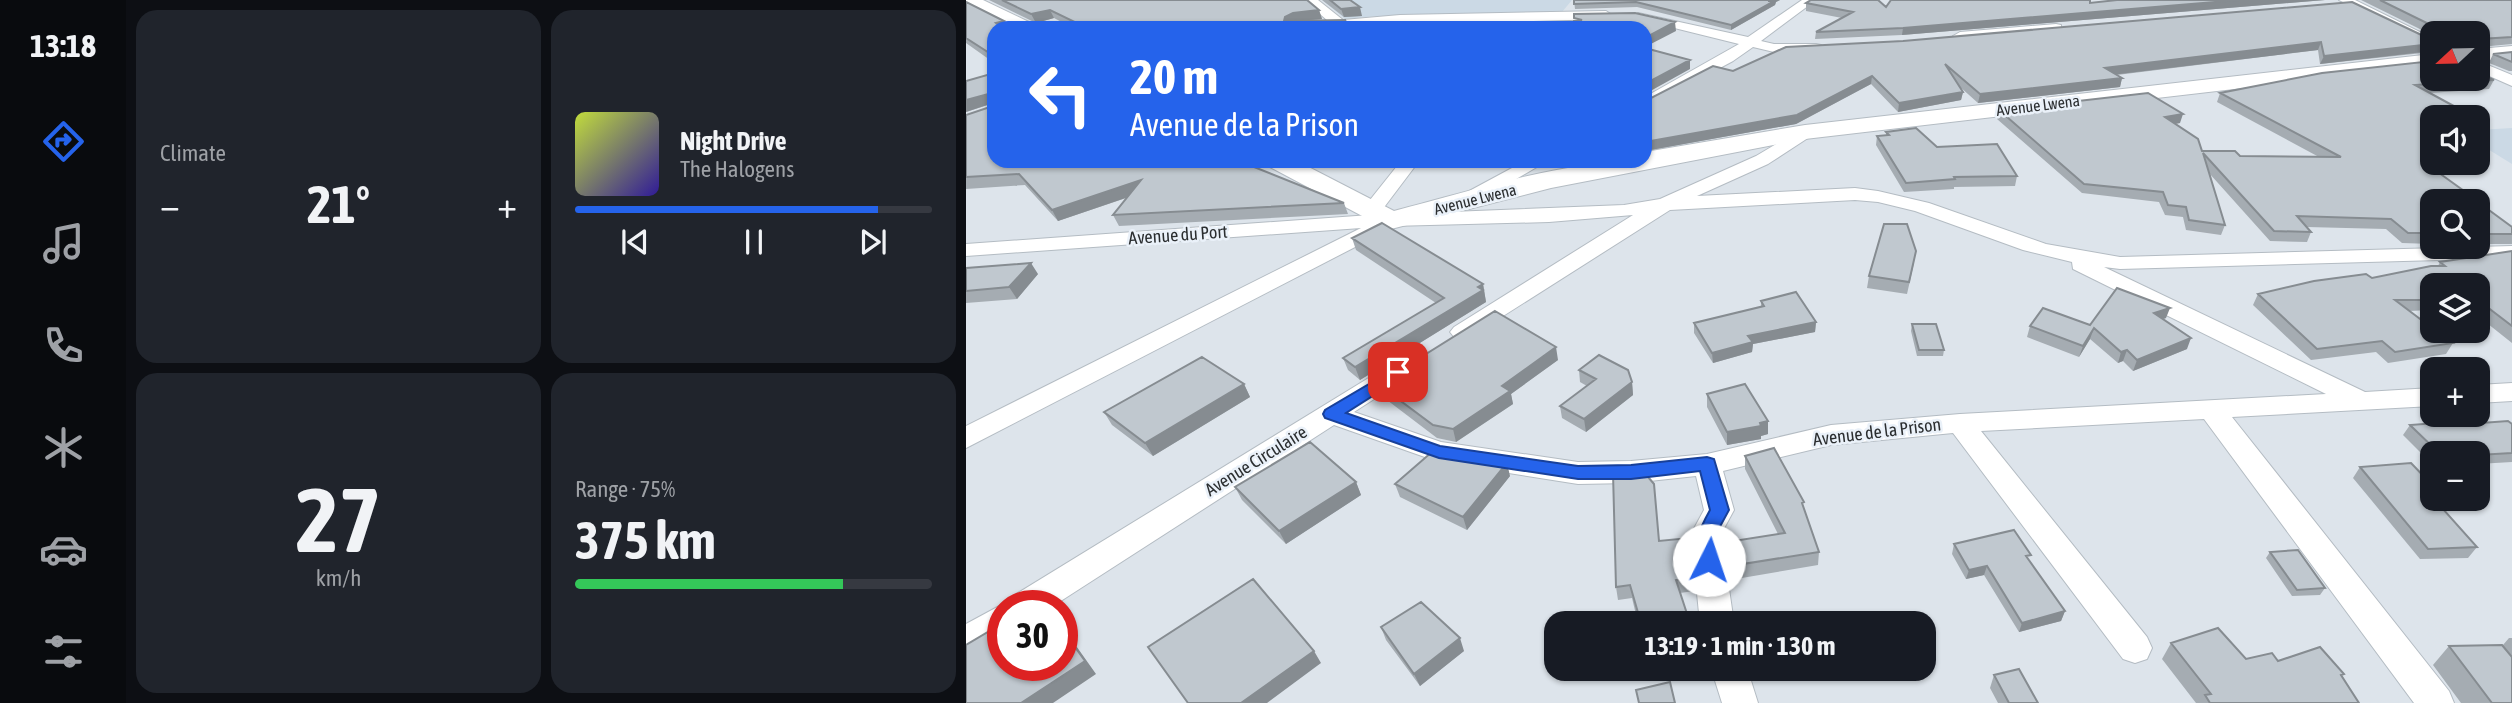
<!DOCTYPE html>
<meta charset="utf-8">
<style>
body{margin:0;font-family:"Asap Condensed",sans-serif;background:#20242c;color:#f1f3f6;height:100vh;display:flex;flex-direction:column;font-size:26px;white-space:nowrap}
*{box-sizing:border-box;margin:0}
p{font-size:23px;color:#9ea1a6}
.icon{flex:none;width:38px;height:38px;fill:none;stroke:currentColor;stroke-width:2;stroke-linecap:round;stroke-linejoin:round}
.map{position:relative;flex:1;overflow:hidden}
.drawer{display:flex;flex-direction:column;gap:10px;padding:10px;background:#0d0f14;width:840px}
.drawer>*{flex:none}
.top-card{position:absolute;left:21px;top:21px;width:665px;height:147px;border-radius:21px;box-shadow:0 2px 5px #0004;background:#2563eb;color:#fff;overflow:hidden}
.needle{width:46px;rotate:248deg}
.buttons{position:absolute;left:1454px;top:21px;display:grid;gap:14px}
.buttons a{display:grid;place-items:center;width:70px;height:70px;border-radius:14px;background:#171b24;box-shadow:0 2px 5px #0004;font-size:35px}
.speed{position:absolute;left:21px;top:590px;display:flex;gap:14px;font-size:35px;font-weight:700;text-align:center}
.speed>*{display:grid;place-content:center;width:91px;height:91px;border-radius:50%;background:#171b24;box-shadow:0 2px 5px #0004;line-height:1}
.speed .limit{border:10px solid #d22;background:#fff;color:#111}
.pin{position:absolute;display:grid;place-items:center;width:60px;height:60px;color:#fff;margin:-30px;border-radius:14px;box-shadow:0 4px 10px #0006}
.me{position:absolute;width:77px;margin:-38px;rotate:4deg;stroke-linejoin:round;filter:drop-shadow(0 0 5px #0008)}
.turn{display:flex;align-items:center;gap:24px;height:147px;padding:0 28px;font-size:32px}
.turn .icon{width:91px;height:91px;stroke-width:2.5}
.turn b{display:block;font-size:49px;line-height:60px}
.big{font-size:52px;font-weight:700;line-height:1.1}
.drawer .tile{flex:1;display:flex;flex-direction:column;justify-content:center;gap:10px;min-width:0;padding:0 24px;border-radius:21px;background:#20242c}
.drawer .dial{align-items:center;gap:0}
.dial b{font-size:91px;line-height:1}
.song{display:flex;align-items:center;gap:21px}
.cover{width:84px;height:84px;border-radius:10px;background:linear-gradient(135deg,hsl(70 70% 55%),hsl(250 70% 35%))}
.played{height:7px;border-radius:4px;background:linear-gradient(90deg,#2563eb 85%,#363941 85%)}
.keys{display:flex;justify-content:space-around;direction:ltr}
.heat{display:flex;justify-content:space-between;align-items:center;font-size:38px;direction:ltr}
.charge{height:10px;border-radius:5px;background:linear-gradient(90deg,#34c759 75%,#363941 0)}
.drawer .tiles{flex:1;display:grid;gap:10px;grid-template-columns:repeat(2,1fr)}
.trip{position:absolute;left:578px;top:611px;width:392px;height:70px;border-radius:21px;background:#171b24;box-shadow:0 2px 5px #0004;font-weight:700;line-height:70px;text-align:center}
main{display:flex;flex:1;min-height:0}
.dock{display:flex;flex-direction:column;width:126px;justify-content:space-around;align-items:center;background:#090b0e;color:#9ea1a6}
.dock .icon{width:49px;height:49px}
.dock .on{color:#2563eb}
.dock b{font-size:32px;color:#f1f3f6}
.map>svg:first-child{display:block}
.built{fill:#cbd9e5}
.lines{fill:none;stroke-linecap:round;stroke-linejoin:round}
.minor-casing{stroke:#b4bcc3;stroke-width:2}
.secondary-casing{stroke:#b4bcc3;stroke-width:2}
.minor{fill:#fff;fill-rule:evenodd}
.secondary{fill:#fff;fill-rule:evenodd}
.wall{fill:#a5acb2}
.shaded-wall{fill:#868c91}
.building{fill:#c0c8cf;stroke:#868c91;stroke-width:2}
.route{fill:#2563eb;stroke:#184099;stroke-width:2}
.labels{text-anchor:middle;stroke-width:5;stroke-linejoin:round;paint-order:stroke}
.far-street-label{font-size:16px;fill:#2b2e30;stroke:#eaf1f9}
.street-label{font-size:18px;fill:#2b2e30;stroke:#eaf1f9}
</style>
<main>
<nav class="dock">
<b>13:18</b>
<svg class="icon on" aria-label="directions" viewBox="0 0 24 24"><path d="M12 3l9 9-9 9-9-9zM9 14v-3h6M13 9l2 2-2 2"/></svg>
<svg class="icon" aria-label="music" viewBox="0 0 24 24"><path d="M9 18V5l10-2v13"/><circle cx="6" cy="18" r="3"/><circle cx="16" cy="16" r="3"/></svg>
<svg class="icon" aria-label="phone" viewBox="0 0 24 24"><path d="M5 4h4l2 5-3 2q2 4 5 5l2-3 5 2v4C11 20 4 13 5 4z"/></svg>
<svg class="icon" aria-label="climate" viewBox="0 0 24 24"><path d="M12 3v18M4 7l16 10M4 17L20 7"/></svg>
<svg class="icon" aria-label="car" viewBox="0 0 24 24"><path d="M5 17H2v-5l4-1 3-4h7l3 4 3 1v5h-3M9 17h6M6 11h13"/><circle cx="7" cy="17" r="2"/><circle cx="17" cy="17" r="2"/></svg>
<svg class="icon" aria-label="filters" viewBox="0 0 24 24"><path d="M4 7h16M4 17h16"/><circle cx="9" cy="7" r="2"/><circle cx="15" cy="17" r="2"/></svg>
</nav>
<section class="drawer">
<div class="tiles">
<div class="tile"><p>Climate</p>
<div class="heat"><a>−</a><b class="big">21°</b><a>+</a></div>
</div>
<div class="tile">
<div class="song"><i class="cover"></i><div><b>Night Drive</b><p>The Halogens</p></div></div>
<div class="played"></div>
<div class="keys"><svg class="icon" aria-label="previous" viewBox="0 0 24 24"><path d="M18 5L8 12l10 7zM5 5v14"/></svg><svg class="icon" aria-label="pause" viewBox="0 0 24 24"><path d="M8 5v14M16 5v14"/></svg><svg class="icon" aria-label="next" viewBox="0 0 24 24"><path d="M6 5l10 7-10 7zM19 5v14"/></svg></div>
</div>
<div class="tile dial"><b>27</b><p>km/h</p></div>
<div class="tile"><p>Range · 75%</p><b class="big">375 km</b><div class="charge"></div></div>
</div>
</section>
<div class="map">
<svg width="1546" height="703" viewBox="0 0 1546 703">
<rect width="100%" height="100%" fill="#dde4eb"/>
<!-- built -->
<path class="built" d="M356,0H606L596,12L410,16L379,19Z
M1546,128V164L1512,143V130Z"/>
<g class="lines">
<defs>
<path id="minor" d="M338,0H352L377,20L434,15L640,11L646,15L640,19L323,28L330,24L362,21Z
M836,0H850L795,41L808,44H850L855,45V51L808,52L787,47L767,61L679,108V97L773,44L672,19V13L782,37Z
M1373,0H1389L1466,38V47Z
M1090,24L1095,25V31L994,40L987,36L994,32Z
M1512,61L1546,75V86L1512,71Z
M839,127L847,132L845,136L802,164L731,196L889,188L912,191L963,203L1080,244L1154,257L1546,246V258L1154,269L1138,267L1399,392L1466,388V406L1266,417L1483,691L1488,703H1448L1238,419L1015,431L1181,637L1186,648L1181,659L1169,663L1157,659L987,433L865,445L757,471L768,510L755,534L768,623H734L725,534L738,510L730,476L665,483L612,484L473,462L368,425L87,606H43L47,596L432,360L441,358L450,360L453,366L450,372L388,412L475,442L612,462L665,461L741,454L865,425L994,414L1360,394L1107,269L1106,262L1057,250L949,211L912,202L889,200L704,210L504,337L496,339L488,337L484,332L488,327L667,215L583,222L425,226L422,230L0,448V426L395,228L0,256V244L404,215L396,210L435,161H453L413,214L409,215L658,205L694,199L790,156Z
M559,161H581L508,204L501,206L491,200L494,196Z
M1546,383V401L1512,403V385Z
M37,604L40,606H37V637L0,657V624Z
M745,668H781L792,703H756Z"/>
<path id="secondary" d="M0,0H17L67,24L70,28H45L0,5Z
M1546,46V58L1512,61V49Z
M1466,54V66L839,139L585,188L425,229L415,226L302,166L298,161H331L428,211C510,190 594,161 679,161V152L839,125Z"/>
</defs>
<!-- minor casing -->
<use href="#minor" class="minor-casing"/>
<!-- secondary casing -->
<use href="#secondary" class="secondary-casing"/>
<!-- minor -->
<use href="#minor" class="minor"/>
<!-- secondary -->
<use href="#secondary" class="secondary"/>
</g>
<!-- wall -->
<path class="wall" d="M23,0H341L353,10L356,19L338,21L380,20L382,28H107L88,18L70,23Z
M356,0H384L396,16L378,17Z
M608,0H814L810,2L809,5L765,30L671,7L609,9Z
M1151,0H1359L936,35L849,39L850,32L876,18L840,11V3L920,7L1124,3Z
M1395,0H1546V44L1514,47V63L1516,65L1512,73L1528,80L1523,89L1463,93L1466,117V163H1512L1507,171H1499L1498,174H1475L1466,201V244L1436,243L1420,229L1341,227L1345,232L1341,242L1304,241L1243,173L1259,225L1255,235L1220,230L1217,217L1199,215L1193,202L1116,193L1031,119L1033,110L1214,123L1209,124L1236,151L1274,156L1353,157L1251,102L1254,93L1512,79V33H1466V35Z
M0,2L38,21L42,28H28V69L23,60H24L0,43Z
M1466,40V52L1354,64L1352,50L1151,75L1156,78L1154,87L1012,103L993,86L997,92L995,100L932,112L905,84L830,124L679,151V101L767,71L820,47Z
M1546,52V71H1543L1523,63L1527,54Z
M28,73V161L378,203L382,214L153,226L147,215L160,198L92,221L59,185L0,189V115L24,107L25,104L0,112Z
M920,132L971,147L1051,176L1049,186L988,187V189L938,192L910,145L911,136L920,135Z
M1512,202L1546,227V244H1512Z
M386,238L517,284L520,302L394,380L382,370L377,358L470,303L390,250Z
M1546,251V343L1512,316V285H1466V310L1443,311L1487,343L1480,354L1422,363L1410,352L1345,360L1287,305L1292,294L1406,278L1472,266L1474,262Z
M948,263L941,294L901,288L903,276Z
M0,268L72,274L51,299L0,303Z
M795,301L850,322L849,332L787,344L786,352L747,363L728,333V323L795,307Z
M1200,318L1198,319L1221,349L1167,371L1157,361L1152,363L1124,339L1113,357L1061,337L1064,326L1124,325Z
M946,324L978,350L977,356H951L945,331Z
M592,360L545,394L547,404L490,442L471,438L417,397L412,384Z
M613,370L666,382L667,395L620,432L596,418L594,406L621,386L614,382Z
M278,384L284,397L187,456L146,425L138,412Z
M741,394L802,434L795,436V439L761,445L741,407Z
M1546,424V462L1512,464V453H1466V464L1437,435L1444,425Z
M779,456L838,508L853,552L852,565L764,580L761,555V542L812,534L779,469Z
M1394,467L1466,485V499L1511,547L1502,558L1454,559L1387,478Z
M544,476L501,530L434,497L429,484Z
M390,482L395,495L320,544L276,500L269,487Z
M693,541L727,578L728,591L714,593L724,623H672L666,598L652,600L650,587Z
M988,544L1063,561L1099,611L1095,621L1053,632L1018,575L1000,579L986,554Z
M1304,552L1359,588L1354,595L1326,596L1300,558Z
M415,627L498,651L454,686L420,640Z
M1543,638H1546V703H1495L1467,665L1483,646L1537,645Z
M1205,643L1280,659L1312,661L1378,674L1376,676L1393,703H1230L1196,659Z
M1028,675L1072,703H1032L1024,688Z"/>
<!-- shaded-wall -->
<path class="shaded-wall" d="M804,0H814L810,2L809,5L765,30V25Z
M1273,0H1359L936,35L937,28Z
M394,7L396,16L378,17L375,9Z
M84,10L88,18L70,23L65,14Z
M353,10L356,19L330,21H318L319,17L327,13Z
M380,20L382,28H356Z
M38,21L42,28H33L30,23Z
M709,22L710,31L679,47V38Z
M1355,42L1352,50L1137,76L1139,68Z
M1466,44V51L1354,64L1358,56Z
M724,60V69L679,94V84Z
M906,76L905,84L830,124L679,151V142Z
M1156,78L1154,87L1012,103L1014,94Z
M997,92L995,100L932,112L933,103Z
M22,94L27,103L0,112V100Z
M1217,114L1214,123L1196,126L1199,117Z
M175,180L180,191L92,221L86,210Z
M65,263L72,274L51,299L43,287Z
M517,284L520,302L394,380L389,367Z
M1204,308L1200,318L1184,323L1188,313Z
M850,322L849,332L787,344L786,352L747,363L746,353L782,336Z
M1128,328L1124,339L1113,357L1117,346Z
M1225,338L1221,349L1167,371L1171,360Z
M590,347L592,360L545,394L547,404L490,442L487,429L536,386Z
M1161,350L1157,361L1152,363L1155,352Z
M666,382L667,395L620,432L618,419Z
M278,384L284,397L187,456L179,443Z
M802,421V434L795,436V439L761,445V432Z
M541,463L544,476L501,530L497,517Z
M390,482L395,495L320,544L313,531Z
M1021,566L1018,575L1000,579L1003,570Z
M1099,611L1095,621L1053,632L1056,623Z
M96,626L130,674L87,703H55L96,629Z
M494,638L498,651L454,686L448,674Z
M348,651L355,663L301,703H275Z
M687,668H731L689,681Z"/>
<!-- building -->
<path class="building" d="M36,0H341L353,10L327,13L319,17L318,21L380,20L356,28H121L84,10L65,14Z
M364,0H384L394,7L375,9Z
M608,0H804L802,1L810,0L765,25L670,2L608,4Z
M845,0H912L920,7L925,0H1124V3L1151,0H1273L937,28L850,32L887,12L840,3Z
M1414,0H1546V37L1514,39V63L1516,65L1512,66V33H1472L1471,28Z
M0,2L38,21L30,23L37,28H28V56L0,38Z
M1386,2L1466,40V44L1358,56L1355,42L1139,68L1156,78L1014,94L979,64L997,92L933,103L906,76L831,115L679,142V101L747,66L767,71L820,47L937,41Z
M669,13L709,22L679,38V28H607L608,21L616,20L608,18V14Z
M510,26L506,28H477Z
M679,48L724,60L679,84Z
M1546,52V62L1527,54Z
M1466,61V79H1512V73L1528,80L1449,85L1508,117H1466V163H1501L1503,164L1462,165L1512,201H1466V233H1442L1425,219L1331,216L1345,232L1308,231L1237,153L1259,225L1223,220L1220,207L1202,205L1197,192L1118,184L1033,110L1182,93L1217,114L1199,117L1232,139L1236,151H1269L1274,156L1375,157L1254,93L1356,73Z
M28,73V161H273L378,203L147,215L175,180L86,210L53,174L0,177V115L24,107L25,96L22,94L0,100V81Z
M950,128L971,147L1031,144L1051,176L988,177L989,179L940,183L911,136L923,135L920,132Z
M1512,202L1546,227V234H1512Z
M416,223L517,284L512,287L517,290L389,367L377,358L478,298L386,238Z
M918,224H941L950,251L943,282L903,276Z
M1546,251V326L1512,300V285H1466V300H1429L1466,328V331H1470L1487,343L1429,352L1416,341L1351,349L1292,294L1348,281L1400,274L1406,278L1465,266H1479L1474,262Z
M65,263L43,287L0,291V268Z
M1151,288L1204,308L1188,313L1225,338L1171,360L1161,350L1155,352L1128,328L1117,346L1064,326L1077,308L1124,325Z
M830,292L850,322L782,336L787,342L746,353L728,323L798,306L795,301Z
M529,311L590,347L536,386L544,391L487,429L467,425L412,384Z
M946,324H970L978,350H953Z
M633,355L662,370L666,382L618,419L594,406L630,379L613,370Z
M236,357L278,384L179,443L138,412Z
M779,384L802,421L794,423L795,426L761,432L741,394Z
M1542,421L1546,424V453L1512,455V453H1473L1444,425L1484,422L1488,425Z
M344,442L390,482L313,531L269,487Z
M808,448L838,502L836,503L853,552L764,566L761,542L819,533L779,456Z
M467,451L541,463L497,517L429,484Z
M1445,463L1466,485V492H1462L1466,497V499H1468L1511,547L1462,549L1394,467Z
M677,471L688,484L693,541L723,538L727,578L710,580L724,623H675L664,585L650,587L647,473Z
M1048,530L1065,555L1060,556L1099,611L1056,623L1021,566L1003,570L988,544Z
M1332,550L1359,588L1331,590L1304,552Z
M287,579L348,651L275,703H222L182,647Z
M76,600L80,606H66Z
M455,602L494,638L448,674L415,627Z
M37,623V665H96V629L119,661L55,703H0V645Z
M1252,628L1280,659L1306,653L1312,661L1354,647L1378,674L1375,675L1393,703H1244L1239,695L1245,694L1205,643Z
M1536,645L1546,657V703H1526L1483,646Z
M1053,669L1072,703H1043L1028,675Z
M704,682L709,703H673L670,690Z"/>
<!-- route -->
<path class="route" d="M432,367L440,372L438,376L380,413L474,446L612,466L665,465L741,457L748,459L763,510L750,534L753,560L750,566L743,568L735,566C725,545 734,528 744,510L734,471L665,479H612L473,458L359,418L357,414L359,410Z"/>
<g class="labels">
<!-- far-street labels -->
<g class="far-street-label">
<text transform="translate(1072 105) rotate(-7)" y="6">Avenue Lwena</text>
<text transform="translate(509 199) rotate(-14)" y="6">Avenue Lwena</text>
</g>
<!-- street labels -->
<g class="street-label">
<text transform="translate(212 235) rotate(-4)" y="6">Avenue du Port</text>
<text transform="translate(911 432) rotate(-7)" y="6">Avenue de la Prison</text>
<text transform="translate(290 461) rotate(-32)" y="6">Avenue Circulaire</text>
</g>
</g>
</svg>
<div class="buttons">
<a><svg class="needle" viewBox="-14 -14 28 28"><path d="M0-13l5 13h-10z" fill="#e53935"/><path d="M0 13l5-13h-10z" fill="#9ea1a6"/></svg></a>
<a><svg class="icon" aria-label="sound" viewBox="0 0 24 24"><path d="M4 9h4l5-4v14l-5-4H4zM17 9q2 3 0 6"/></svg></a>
<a><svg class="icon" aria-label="search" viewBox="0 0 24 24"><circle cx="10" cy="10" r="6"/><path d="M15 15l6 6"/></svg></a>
<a><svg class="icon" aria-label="layers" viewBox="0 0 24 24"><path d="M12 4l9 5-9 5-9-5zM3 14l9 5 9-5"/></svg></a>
<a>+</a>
<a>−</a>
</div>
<div class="speed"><div class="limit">30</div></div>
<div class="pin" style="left:432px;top:372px;background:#d93025"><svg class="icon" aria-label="arrive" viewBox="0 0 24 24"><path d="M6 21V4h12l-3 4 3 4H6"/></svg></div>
<svg class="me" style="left:743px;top:560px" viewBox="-20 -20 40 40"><circle r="19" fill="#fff"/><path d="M0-13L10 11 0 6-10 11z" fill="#2563eb"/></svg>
<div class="trip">13:19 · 1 min · 130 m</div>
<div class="top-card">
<div class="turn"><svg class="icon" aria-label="left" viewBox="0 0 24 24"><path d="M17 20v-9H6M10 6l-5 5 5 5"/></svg><div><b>20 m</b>Avenue de la Prison</div></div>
</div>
</div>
</main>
